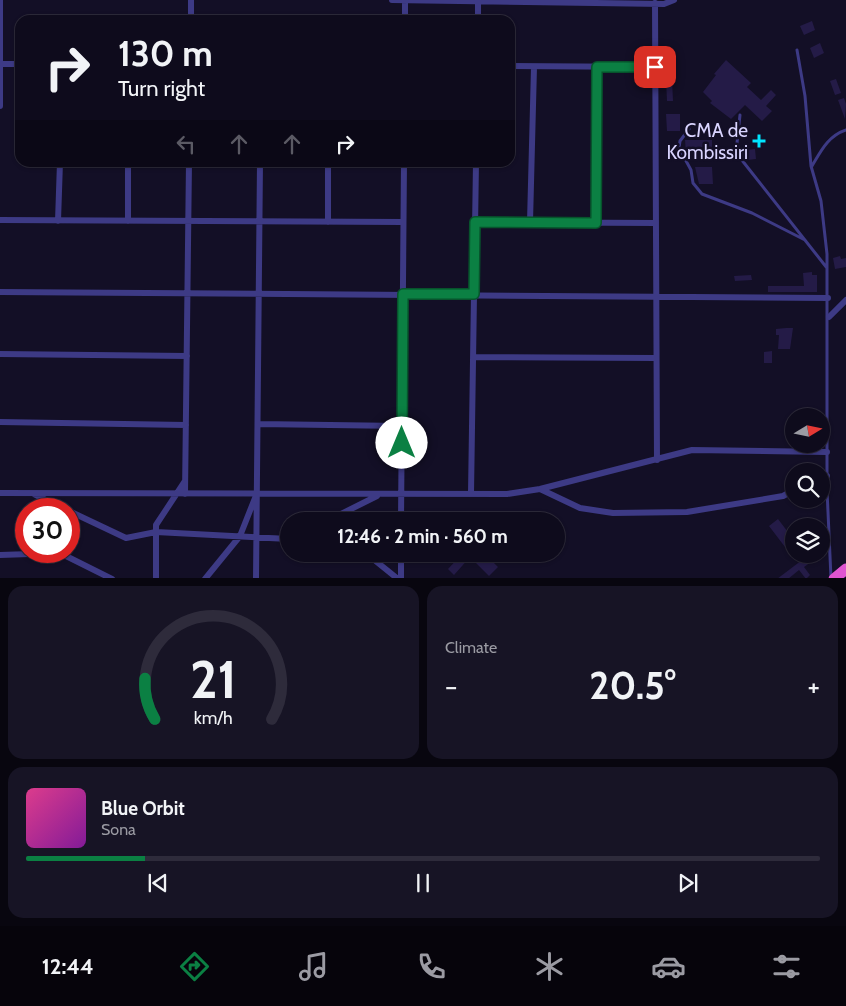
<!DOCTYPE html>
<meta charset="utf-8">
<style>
body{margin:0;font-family:Cabin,sans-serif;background:#171425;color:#f1f3f6;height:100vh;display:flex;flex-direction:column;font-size:19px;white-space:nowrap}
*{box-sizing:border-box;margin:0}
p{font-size:16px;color:#9b9ba3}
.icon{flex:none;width:28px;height:28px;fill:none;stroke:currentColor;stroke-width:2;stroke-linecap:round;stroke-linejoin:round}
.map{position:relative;height:578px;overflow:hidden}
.sheet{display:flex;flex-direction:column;gap:8px;padding:8px;background:#08060f;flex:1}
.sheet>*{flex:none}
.top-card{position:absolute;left:15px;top:15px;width:500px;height:152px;border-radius:15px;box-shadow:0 1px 4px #0004,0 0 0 1px #2e2b3b;background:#0e0b1c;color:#f1f3f6;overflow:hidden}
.needle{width:32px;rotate:80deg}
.tools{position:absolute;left:785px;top:408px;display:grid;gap:10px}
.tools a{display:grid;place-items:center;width:45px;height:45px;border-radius:50%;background:#0e0b1c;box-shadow:0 1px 4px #0004,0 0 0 1px #2e2b3b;font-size:25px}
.speed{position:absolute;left:15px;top:498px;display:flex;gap:10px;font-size:25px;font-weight:700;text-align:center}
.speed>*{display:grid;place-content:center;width:65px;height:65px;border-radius:50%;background:#0e0b1c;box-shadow:0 1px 4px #0004,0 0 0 1px #2e2b3b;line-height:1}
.speed .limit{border:8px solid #d22;background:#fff;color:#111}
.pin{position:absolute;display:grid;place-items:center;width:42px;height:42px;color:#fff;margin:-21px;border-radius:10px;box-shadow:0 2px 8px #0006}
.me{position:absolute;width:55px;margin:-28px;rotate:0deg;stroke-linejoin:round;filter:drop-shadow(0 0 4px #0008)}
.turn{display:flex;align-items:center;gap:18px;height:105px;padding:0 20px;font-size:22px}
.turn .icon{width:65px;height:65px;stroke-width:2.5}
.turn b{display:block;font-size:35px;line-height:42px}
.lanes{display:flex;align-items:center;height:48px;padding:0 20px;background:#0003;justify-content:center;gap:25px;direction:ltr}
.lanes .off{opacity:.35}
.big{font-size:38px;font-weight:800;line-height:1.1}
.sheet .card{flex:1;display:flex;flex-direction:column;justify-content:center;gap:8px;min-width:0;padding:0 18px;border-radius:15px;background:#171425}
.sheet .dial{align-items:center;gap:0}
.dial svg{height:130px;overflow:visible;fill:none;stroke:#2e2b3b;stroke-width:7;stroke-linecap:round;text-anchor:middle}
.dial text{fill:#f1f3f6;stroke:none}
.song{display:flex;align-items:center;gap:15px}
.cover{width:60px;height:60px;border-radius:8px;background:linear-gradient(135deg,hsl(330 70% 55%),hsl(290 70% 35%))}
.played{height:5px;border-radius:2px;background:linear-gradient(90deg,#0b8043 15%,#2e2b3b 15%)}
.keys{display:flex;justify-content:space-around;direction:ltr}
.heat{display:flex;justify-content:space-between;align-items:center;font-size:28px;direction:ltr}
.sheet .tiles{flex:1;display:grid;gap:8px;grid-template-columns:1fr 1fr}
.card:last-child{grid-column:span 2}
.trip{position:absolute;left:280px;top:512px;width:285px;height:50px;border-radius:25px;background:#0e0b1c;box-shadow:0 1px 4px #0004,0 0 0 1px #2e2b3b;font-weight:800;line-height:50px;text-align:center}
.tab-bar{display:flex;height:80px;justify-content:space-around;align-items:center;background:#06040b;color:#9b9ba3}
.tab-bar .icon{width:35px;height:35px}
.tab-bar .active{color:#0b8043}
.tab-bar b{font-size:22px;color:#f1f3f6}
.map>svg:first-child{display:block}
.building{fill:#241b47}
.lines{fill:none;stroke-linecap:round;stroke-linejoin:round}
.service{stroke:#3d3a85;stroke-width:3}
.minor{stroke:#3d3a85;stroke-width:6}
.trunk{stroke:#e055d1;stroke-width:11}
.route-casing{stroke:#07532c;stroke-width:12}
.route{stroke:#0b8043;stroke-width:9}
.poi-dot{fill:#00e5ff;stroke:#130f26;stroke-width:2}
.labels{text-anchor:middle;stroke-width:5;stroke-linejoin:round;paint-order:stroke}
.poi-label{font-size:19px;fill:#d9d4ff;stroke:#130f26;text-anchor:end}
</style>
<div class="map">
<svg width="846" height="579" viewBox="0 0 846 579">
<rect width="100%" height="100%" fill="#130f26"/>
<!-- building -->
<path class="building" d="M812,21L815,30L804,35L800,26Z
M820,43L824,53L814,58L810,48Z
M726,60L751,83L747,87L761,100L771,90L776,95L766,106L772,111L762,121L745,105L731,119L710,103L712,101L703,92L716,75L714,74Z
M836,79L841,93L835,95L830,81Z
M666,80H672L673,101H667Z
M844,98L846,104L845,119L838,100Z
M666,114H680V131H667Z
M685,140H712V150H709V153H686Z
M755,149L756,159L747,160L746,150Z
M695,167H712L713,184H699Z
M840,256L841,259L846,258V267L835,269L833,258Z
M812,272V275H817V292H768V286H804L803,273Z
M751,275L752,280L735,281L734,276Z
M786,328H793L790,349H778L779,335H776V329Z
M772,351V363H764V352Z
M778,519L794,540L785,547L769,526Z
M462,554H485L498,567L489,576L470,557L454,575L448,569Z
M810,554L815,559L804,567L810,575L806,579L799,570L788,579H777Z"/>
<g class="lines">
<!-- service -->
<path class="service" d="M797,50L805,96L811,166L821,201L827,254V490L831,578
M740,115L737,143L741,159L827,268
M689,129L680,141L679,148L691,170L693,183L702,194L752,213L805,240
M812,166C821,151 828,136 846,130"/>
<!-- minor -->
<path class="minor" d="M392,0L664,4L674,0
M655,3L657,460
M191,20V0
M405,20V0
M478,20V1
M0,64H20
M510,66L655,67
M0,106V0
M128,162V221
M0,220L403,222
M58,221L60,162
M328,222V162
M475,222L656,223
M530,222L534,67
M596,223L597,67
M0,292L828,298
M829,317L846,300
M0,354L187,356
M473,357L656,358
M0,422L186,425
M258,424L402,426
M821,476H827
M540,489L580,508L613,513L687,512L783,496L794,490
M0,493L507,494L540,489L692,450L827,452
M34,494L63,509
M185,494L189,162
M471,494L476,162
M69,511L126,538L156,532L289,539
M327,521L377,496
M401,521L404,162
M367,554L398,579
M0,555L60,553L112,579
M156,579V525L185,481
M205,579L240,536L255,498
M256,579L260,162
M401,579V554"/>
<!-- trunk -->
<path class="trunk" d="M834,579L846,569"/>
</g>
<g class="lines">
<defs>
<path id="route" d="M402,443L403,294H474L475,222L596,223L597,67H655"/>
</defs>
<!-- route casing -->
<use href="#route" class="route-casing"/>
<!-- route -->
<use href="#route" class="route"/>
</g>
<!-- markers -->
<path class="poi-dot" d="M756.5 133.5h5v5h5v5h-5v5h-5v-5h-5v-5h5z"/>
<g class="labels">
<!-- poi labels -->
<g class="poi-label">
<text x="748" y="137">CMA de<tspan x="748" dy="22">Kombissiri</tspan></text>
</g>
</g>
</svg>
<div class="tools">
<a><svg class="needle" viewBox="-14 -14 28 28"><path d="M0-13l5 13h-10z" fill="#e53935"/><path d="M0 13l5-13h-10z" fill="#9b9ba3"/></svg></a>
<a><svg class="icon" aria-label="search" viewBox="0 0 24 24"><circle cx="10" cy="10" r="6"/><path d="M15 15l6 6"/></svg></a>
<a><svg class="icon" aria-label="layers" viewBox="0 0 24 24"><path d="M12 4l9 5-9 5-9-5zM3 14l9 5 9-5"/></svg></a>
</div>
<div class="speed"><div class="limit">30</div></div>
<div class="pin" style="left:655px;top:67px;background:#d93025"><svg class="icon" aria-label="arrive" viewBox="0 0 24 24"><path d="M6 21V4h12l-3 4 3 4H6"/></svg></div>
<svg class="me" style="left:402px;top:443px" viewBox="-20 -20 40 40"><circle r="19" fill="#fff"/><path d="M0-13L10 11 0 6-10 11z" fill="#0b8043"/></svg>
<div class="trip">12:46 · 2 min · 560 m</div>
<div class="top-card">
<div class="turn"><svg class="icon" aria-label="right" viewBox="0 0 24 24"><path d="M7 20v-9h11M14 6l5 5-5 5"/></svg><div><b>130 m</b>Turn right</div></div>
<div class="lanes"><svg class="icon off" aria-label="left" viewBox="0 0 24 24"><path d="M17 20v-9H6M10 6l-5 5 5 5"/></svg><svg class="icon off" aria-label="ahead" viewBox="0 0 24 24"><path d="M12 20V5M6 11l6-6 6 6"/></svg><svg class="icon off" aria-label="ahead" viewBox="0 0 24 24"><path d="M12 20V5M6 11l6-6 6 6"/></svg><svg class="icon" aria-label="right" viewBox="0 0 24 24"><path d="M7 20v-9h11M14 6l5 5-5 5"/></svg></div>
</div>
</div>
<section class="sheet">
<div class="tiles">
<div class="card dial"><svg viewBox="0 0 100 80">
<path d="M14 69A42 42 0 1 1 86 69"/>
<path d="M14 69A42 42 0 0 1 8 44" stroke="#0b8043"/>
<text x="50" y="56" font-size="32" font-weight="700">21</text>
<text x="50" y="72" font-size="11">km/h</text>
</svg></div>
<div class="card"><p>Climate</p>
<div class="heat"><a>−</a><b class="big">20.5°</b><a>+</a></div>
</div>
<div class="card">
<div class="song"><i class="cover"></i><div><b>Blue Orbit</b><p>Sona</p></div></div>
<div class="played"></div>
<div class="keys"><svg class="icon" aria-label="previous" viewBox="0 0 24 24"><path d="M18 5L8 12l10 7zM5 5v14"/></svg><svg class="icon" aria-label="pause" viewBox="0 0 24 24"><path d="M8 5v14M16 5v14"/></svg><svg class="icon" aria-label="next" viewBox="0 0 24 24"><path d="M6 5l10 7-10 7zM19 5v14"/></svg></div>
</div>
</div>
</section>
<nav class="tab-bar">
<b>12:44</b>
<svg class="icon active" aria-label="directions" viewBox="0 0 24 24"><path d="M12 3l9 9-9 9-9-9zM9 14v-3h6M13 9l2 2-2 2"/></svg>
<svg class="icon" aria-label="music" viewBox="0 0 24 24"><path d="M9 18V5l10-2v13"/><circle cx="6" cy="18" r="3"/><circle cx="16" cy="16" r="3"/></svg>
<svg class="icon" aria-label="phone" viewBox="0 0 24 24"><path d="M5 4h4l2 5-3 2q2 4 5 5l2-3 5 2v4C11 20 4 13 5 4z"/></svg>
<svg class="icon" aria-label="climate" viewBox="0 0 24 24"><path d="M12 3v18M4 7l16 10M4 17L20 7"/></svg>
<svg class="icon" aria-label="car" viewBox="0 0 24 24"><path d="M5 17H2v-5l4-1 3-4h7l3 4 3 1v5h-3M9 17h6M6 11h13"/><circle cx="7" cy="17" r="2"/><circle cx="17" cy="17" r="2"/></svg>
<svg class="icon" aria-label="filters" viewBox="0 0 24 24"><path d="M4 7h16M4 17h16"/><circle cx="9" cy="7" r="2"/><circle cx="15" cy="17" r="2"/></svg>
</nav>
